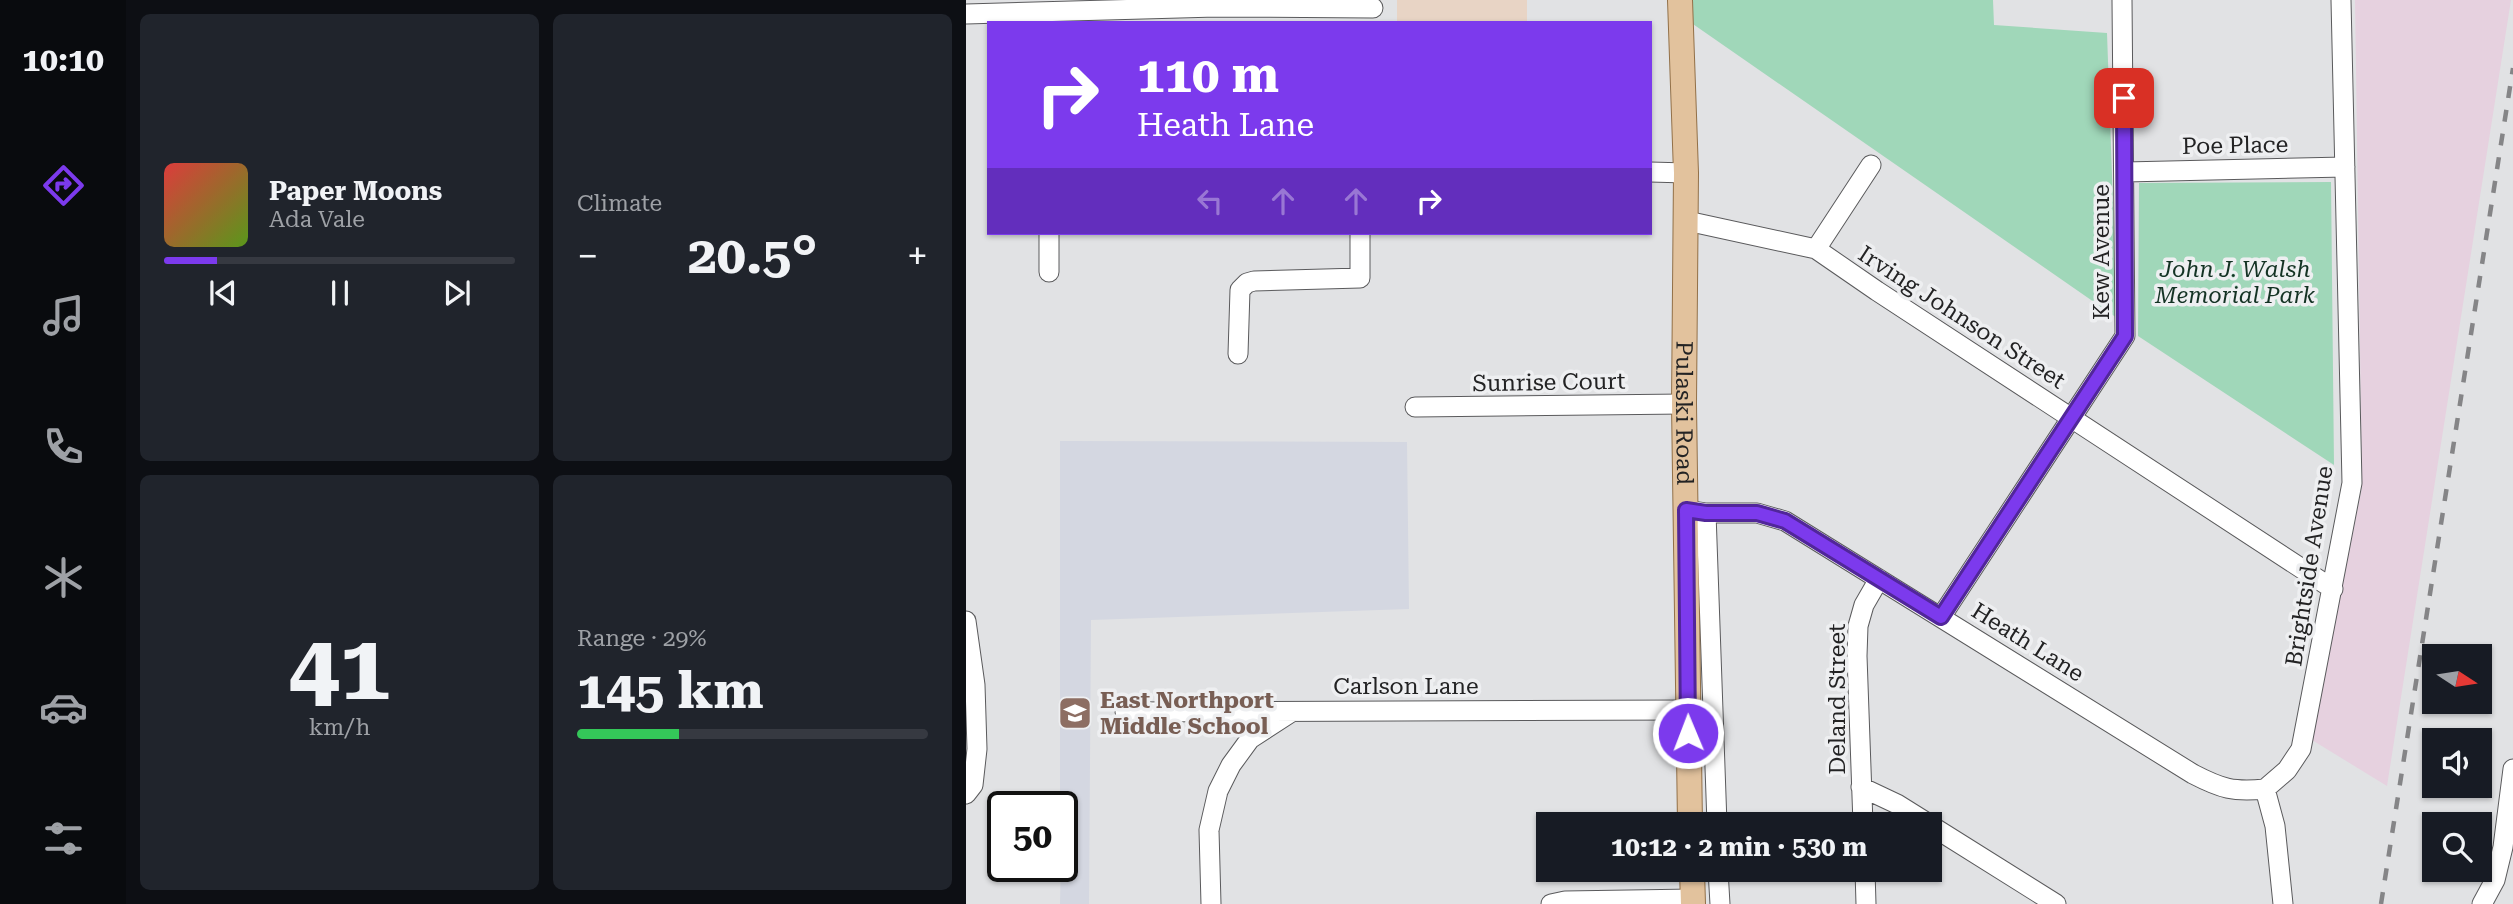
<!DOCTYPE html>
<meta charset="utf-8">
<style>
body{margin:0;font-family:"Roboto Serif",serif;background:#20242c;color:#f1f3f6;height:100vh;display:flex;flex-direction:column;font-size:26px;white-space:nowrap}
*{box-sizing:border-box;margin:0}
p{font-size:23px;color:#9ea1a6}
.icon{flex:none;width:38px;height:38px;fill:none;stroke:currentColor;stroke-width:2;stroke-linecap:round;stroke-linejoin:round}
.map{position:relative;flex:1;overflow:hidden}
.panel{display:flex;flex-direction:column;gap:14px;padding:14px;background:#0d0f14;width:840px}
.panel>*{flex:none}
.banner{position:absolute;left:21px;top:21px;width:665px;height:214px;border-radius:0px;box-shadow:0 2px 5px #0004;background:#7c3aed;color:#fff;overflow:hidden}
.needle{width:46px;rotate:102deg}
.controls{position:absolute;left:1456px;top:644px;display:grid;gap:14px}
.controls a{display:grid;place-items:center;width:70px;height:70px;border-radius:0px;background:#171b24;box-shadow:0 2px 5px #0004;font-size:35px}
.speed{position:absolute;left:21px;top:791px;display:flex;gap:14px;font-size:35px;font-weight:700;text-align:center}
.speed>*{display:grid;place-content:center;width:91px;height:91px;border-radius:50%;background:#171b24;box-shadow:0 2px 5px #0004;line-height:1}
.speed .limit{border:4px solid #111;border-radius:10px;background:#fff;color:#111}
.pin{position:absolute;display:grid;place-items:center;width:60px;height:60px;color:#fff;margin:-30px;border-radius:14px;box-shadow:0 4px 10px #0006}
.me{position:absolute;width:77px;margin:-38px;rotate:359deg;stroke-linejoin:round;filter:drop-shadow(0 0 5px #0008)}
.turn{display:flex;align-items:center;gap:24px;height:147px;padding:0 35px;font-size:32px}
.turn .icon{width:91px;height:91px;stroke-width:2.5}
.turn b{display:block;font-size:49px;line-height:60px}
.lanes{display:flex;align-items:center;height:66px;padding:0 35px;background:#0003;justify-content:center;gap:35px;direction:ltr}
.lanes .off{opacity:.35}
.big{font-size:52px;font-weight:700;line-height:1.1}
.panel .tile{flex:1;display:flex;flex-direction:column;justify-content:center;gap:10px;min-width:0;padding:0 24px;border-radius:10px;background:#20242c}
.panel .dial{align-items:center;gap:0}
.dial b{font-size:91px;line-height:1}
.song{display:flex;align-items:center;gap:21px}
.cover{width:84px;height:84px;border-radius:10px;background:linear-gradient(135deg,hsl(0 70% 55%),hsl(90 70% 35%))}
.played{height:7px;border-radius:4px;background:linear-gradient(90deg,#7c3aed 15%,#363941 15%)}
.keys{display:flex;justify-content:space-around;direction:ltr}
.heat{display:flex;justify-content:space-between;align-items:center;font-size:38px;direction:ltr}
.charge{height:10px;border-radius:5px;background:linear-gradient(90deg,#34c759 29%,#363941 0)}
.panel .tiles{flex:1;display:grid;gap:14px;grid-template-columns:repeat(2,1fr)}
.trip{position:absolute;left:570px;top:812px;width:406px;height:70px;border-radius:0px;background:#171b24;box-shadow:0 2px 5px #0004;font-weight:700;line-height:70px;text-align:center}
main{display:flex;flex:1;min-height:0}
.dock{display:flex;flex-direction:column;width:126px;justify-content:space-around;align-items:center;background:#090b0e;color:#9ea1a6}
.dock .icon{width:49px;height:49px}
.dock .active{color:#7c3aed}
.dock b{font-size:32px;color:#f1f3f6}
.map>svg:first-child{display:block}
.commercial{fill:#e8d4c5}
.industrial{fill:#e6d1df}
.built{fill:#d4d7e1}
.green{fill:#a0d7b9}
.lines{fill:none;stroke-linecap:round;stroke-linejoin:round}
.minor-casing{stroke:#5a5a5c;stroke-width:21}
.major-casing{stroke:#927048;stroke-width:26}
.minor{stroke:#fff;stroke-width:19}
.major{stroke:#e2c29d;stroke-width:24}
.rail{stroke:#858587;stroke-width:4.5;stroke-dasharray:12 12;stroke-linecap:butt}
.route-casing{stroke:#51269a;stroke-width:18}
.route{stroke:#7c3aed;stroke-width:12}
.labels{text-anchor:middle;stroke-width:7;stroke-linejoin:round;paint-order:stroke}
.street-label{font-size:23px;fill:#232324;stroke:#eeeff1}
.park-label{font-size:23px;font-style:italic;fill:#143324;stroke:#eeeff1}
.education-label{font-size:23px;font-weight:bold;fill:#785e54;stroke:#eeeff1;text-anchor:start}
</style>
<main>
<nav class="dock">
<b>10:10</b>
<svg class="icon active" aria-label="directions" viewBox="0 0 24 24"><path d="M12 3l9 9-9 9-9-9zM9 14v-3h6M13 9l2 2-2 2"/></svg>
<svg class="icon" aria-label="music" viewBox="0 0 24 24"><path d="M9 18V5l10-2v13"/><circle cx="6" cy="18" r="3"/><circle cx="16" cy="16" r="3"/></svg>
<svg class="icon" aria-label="phone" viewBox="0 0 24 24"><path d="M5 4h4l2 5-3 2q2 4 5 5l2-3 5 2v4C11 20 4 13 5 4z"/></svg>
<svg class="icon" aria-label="climate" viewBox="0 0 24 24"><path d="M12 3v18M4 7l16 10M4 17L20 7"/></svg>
<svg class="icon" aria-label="car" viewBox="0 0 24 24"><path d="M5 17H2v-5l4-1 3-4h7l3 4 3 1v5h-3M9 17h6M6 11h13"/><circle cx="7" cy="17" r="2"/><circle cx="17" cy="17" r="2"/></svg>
<svg class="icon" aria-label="filters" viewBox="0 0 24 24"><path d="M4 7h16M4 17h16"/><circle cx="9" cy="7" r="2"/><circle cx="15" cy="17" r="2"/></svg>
</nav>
<section class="panel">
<div class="tiles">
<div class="tile">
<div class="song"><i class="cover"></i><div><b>Paper Moons</b><p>Ada Vale</p></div></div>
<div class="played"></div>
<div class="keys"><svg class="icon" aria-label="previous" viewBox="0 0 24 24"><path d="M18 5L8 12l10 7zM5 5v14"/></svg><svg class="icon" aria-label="pause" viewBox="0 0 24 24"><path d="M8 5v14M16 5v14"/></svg><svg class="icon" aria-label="next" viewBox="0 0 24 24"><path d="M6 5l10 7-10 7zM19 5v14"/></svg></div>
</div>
<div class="tile"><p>Climate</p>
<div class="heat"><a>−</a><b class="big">20.5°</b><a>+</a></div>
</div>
<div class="tile dial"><b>41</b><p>km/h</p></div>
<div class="tile"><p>Range · 29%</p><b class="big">145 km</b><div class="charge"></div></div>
</div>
</section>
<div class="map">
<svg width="1547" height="904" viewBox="0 0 1547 904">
<rect width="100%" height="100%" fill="#e1e2e4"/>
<!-- commercial -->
<path class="commercial" d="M431,0H561V23H431Z"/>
<!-- industrial -->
<path class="industrial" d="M1389,0H1545L1421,786L1346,740L1396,487Z"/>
<!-- built -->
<path class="built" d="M94,441L441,442L443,609L125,620L123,904H94L96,807H94Z"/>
<!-- green -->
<path class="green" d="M725,0H1027L1028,25L1141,33L1151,318L724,22Z
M1365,182L1368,465L1172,336L1173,183Z"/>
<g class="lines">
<defs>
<path id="minor" d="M0,14L250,7L407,8
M684,172L720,173
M1159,172L1379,167
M721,221L850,249L911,291L1367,589
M83,233V272
M850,249L905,165
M272,354L274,290L281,283L288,281L394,278V233
M449,407L718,404
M721,510L740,513H791L819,521L1227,774C1256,789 1267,792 1299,789
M740,513L751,824
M975,617L1159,336L1156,0
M0,621L9,685L11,749L7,785L0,794
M159,712L721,710
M895,787L931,804L963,824
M1299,789L1321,770L1335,749L1386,483L1375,0
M1299,789L1309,826L1317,904
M897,824L891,656L892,626L898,605L913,579
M964,825L1090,904
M752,870L754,904
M899,870L900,904
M245,904L243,830L252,791L265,765L284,739L324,713
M585,904L599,901L727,899
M1516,904L1529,880L1537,847L1547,769"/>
<g id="major">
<path id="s1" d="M714,0L720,173L718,404L724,824"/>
<path d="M726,870L727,904"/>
</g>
</defs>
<!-- minor casing -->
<use href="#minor" class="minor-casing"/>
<!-- major casing -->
<use href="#major" class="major-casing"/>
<!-- minor -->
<use href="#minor" class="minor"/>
<!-- major -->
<use href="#major" class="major"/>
<!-- rail -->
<path class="rail" d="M1415,904L1547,68"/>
</g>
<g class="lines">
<defs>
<path id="route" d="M722,733L720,510L740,513H791L819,521L975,617L1159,336L1158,98"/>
</defs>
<!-- route casing -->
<use href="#route" class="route-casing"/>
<!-- route -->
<use href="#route" class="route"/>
</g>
<!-- icons -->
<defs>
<symbol id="school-square" viewBox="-11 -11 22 22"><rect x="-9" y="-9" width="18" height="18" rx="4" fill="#8d6e63" stroke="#eeeff1"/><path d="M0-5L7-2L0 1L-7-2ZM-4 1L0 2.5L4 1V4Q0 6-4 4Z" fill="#fff"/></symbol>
</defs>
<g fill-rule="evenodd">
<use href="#school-square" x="90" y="694" width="38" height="38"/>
</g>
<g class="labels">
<!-- street labels -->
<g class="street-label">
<text transform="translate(1269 145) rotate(-1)" y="8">Poe Place</text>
<text transform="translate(1135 252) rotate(-90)" y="8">Kew Avenue</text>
<text transform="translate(996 317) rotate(33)" y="8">Irving Johnson Street</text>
<text transform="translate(583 382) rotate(-1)" y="8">Sunrise Court</text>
<text dy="8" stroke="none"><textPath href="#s1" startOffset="413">Pulaski Road</textPath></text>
<text transform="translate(1343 566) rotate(-81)" y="8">Brightside Avenue</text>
<text transform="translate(1062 642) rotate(32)" y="8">Heath Lane</text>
<text x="440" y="694">Carlson Lane</text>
<text transform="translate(871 699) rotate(-90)" y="8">Deland Street</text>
</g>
<!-- park labels -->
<g class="park-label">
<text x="1269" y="277">John J. Walsh<tspan x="1269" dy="26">Memorial Park</tspan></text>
</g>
<!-- education labels -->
<g class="education-label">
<text x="134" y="708">East Northport<tspan x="134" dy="26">Middle School</tspan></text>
</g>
</g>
</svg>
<div class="controls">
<a><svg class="needle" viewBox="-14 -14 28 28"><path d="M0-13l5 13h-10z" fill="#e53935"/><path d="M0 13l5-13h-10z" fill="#9ea1a6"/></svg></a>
<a><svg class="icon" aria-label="sound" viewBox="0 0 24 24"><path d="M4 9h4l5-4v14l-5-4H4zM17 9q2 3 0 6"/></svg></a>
<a><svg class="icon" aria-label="search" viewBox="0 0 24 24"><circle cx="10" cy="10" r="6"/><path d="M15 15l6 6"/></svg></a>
</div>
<div class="speed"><div class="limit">50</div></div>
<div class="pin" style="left:1158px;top:98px;background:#d93025"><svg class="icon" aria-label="arrive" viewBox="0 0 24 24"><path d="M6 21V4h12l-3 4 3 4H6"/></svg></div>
<svg class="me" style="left:722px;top:733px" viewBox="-20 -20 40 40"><circle r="17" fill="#7c3aed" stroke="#fff" stroke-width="3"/><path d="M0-11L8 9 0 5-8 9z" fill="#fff"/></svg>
<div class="trip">10:12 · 2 min · 530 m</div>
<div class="banner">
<div class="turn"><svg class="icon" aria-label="right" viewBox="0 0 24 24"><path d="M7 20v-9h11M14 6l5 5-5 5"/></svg><div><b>110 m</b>Heath Lane</div></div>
<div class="lanes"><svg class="icon off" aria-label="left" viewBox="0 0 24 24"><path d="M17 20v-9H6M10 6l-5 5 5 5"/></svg><svg class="icon off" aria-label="ahead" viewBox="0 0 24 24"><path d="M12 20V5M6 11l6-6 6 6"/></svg><svg class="icon off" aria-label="ahead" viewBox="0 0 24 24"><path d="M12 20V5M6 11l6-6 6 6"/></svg><svg class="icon" aria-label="right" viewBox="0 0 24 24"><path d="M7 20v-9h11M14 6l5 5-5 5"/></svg></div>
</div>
</div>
</main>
